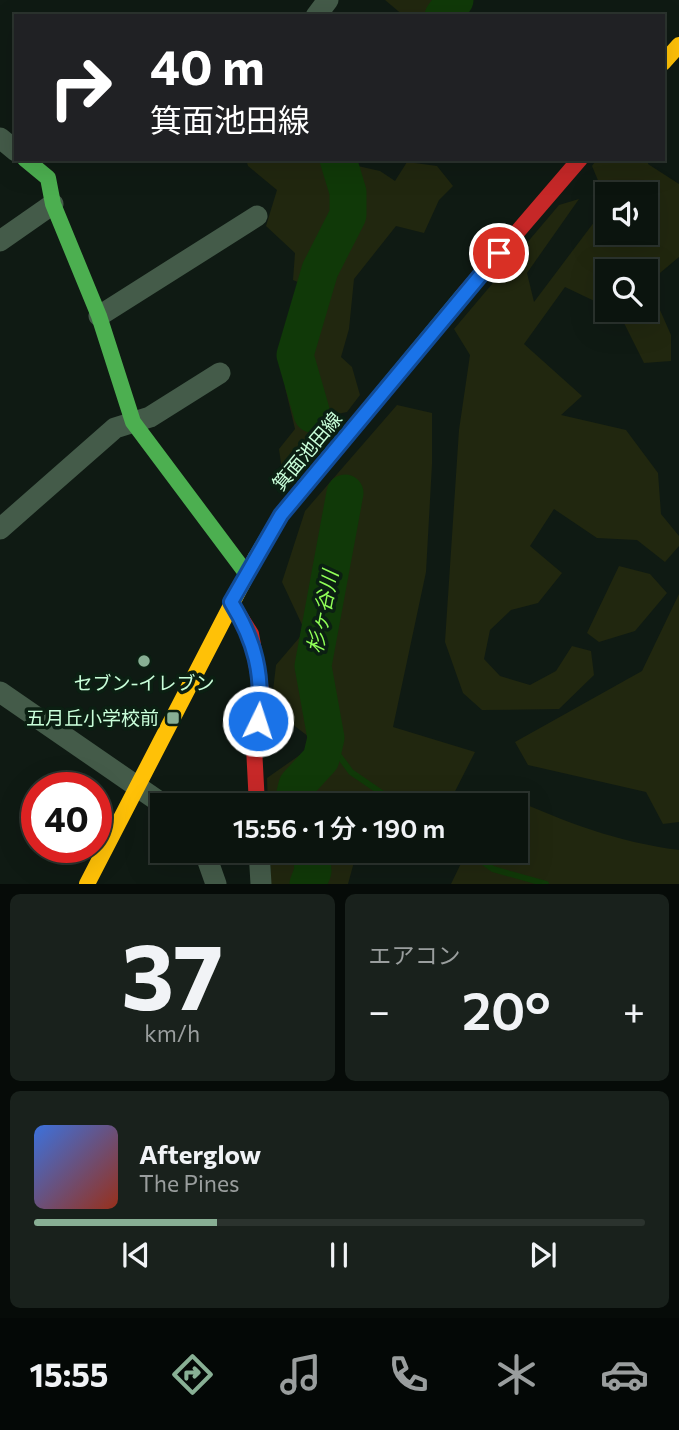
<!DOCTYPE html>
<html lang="ja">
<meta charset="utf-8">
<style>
body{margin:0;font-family:Commissioner,"Noto Sans JP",sans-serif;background:#19211c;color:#f1f3f6;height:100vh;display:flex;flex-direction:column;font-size:26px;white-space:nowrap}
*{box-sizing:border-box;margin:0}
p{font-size:23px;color:#9a9e9e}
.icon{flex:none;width:38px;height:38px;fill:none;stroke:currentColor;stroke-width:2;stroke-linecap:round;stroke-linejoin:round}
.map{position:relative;height:884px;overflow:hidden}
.panel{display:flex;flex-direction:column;gap:10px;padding:10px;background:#060b08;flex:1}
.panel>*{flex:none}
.banner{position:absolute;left:14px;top:14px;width:651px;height:147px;border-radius:0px;box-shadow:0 7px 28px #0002,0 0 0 2px #2b332e;background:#202124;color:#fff;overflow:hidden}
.controls{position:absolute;left:595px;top:182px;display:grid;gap:14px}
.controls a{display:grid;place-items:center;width:63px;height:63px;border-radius:0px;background:#0b140e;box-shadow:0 7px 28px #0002,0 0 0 2px #2b332e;font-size:35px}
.speed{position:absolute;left:21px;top:772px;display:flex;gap:14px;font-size:35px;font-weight:700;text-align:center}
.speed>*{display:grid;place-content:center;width:91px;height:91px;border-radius:50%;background:#0b140e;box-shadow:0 7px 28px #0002,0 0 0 2px #2b332e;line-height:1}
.speed .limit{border:10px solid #d22;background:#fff;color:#111}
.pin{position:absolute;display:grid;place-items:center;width:60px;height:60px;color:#fff;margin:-30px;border:4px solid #fff;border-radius:50%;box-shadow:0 2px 7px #0007}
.me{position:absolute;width:77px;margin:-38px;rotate:4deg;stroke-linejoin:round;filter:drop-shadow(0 0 5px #0008)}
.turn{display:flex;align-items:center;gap:24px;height:147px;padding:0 21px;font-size:32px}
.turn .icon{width:91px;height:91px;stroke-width:2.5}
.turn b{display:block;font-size:49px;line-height:60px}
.big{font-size:52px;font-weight:600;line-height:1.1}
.panel .card{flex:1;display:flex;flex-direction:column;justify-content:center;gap:10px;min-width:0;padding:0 24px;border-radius:10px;background:#19211c}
.panel .dial{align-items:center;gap:0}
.dial b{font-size:91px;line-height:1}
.song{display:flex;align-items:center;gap:21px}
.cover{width:84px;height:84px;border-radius:10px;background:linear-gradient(135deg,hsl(220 70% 55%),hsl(10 70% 35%))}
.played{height:7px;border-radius:4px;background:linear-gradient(90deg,#88af94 30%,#2b332e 30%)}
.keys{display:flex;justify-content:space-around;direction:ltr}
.heat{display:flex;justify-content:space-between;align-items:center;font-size:38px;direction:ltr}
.panel .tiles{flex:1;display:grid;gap:10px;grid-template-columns:1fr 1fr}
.card:last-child{grid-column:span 2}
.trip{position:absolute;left:150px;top:793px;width:378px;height:70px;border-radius:0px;background:#0b140e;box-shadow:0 7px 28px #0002,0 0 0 2px #2b332e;font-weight:600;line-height:70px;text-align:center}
.tabs{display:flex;height:112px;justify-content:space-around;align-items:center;background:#040806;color:#9a9e9e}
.tabs .icon{width:49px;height:49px}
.tabs .current{color:#88af94}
.tabs b{font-size:32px;color:#f1f3f6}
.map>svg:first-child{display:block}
.green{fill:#21270f}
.water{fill:#103908}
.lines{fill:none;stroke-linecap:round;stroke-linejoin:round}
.stream{stroke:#103908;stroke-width:6}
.river{stroke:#103908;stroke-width:37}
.street{stroke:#445b49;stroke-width:21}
.fast{stroke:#4caf50;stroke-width:16}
.slow{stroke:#ffc107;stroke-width:16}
.jam{stroke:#c62828;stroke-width:16}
.route-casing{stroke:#114b97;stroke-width:18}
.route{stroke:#1a73e8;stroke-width:12}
.poi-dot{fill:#88af94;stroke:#0b1f12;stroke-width:2.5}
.labels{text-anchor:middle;stroke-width:7;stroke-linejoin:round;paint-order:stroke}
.street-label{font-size:19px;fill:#c9ffda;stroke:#0b1f12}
.poi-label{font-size:19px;fill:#c9ffda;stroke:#0b1f12}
.water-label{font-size:21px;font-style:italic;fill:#90ff57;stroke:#0b1f12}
</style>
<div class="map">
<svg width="679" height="884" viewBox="0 0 679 884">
<rect width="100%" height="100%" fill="#0f1a13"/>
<!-- green -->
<path class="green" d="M385,0H440L427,16H404Z
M246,159H348L349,164L380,171L395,181L407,162L437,166L453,186L439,200L424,233L396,226L354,279L349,329L341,357L352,367L360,395L347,412L328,416L300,445L307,465L294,483L283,478L279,449L295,429L285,387L307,286L293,280L295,253L266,226L277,190L248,166Z
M597,159H648V164L679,184V257L648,283L671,335V361L644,363L619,313L612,310H646V271H607V307L565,287L524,344L582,396L561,415L626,430L658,473L661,514L679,536V546L665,562L637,540L597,538L554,509L530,546L562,573L538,603L511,610L490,630L484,659L500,676L530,685L556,671L572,646L591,651L594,675L559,709L482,710L463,693L445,642L459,430L470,355L454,329L559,205L579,199L527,273L534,302L607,205V233H646V194H607V202L592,166Z
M397,405L432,413V464L426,572L393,727L475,752L448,805H268L267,778L317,743L271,708L276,665L305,631L282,582L305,511Z
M619,566L650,574L667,593L635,631L599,642L587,633Z
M679,594V822L663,824L646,792L528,765L515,742L642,671Z
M498,792C557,819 614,842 679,850V884H451L467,851L516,850V805H491Z
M270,851H357L348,884H271Z"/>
<!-- water -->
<path class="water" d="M42,847H81L72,863Z"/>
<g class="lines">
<!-- stream -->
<path class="stream" d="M326,738L351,772L399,805
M466,850L493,869L546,884"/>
<!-- river -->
<path class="river" d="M443,16L455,0
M312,414L295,355L320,270L348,215V192L338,159
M292,805L297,785L321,759L326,738L313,666L345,493
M308,884L313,871L311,850"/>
<!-- street -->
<path class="street" d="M316,16L328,0
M0,138L16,151
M0,241L53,204
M99,316L257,216
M0,529L115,428L150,417L220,373
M0,692L164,805
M204,850L216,884
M259,850L261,884"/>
<!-- fast -->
<path class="fast" d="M25,159L48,178L53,204L99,316L133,422L246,573
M256,557L281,515L463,295"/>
<!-- slow -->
<path class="slow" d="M663,63L679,45
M87,884L256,557"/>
<!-- jam -->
<path class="jam" d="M463,295L580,159
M231,602L251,634L262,696L254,747L257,805"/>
</g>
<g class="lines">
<defs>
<path id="route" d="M258,721C264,675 255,641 231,602L281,515L499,253"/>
</defs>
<!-- route casing -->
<use href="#route" class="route-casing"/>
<!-- route -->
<use href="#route" class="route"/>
</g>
<!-- markers -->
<g class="poi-dot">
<circle cx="144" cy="661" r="7"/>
<rect x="166" y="711" width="14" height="14" rx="3.5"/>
</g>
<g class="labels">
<!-- street labels -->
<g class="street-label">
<text transform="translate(307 451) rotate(-50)" y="7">箕面池田線</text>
</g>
<!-- poi labels -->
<g class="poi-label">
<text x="144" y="690">セブン-イレブン</text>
<text x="159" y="725" text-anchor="end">五月丘小学校前</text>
</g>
<!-- water labels -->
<g class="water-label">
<text transform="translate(323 612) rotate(-79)" y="7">杉ヶ谷川</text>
</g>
</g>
</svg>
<div class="controls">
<a><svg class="icon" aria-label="sound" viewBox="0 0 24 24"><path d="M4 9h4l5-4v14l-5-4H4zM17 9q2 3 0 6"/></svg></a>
<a><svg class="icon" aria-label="search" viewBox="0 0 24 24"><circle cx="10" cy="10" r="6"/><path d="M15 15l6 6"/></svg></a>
</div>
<div class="speed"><div class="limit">40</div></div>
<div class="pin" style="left:499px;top:253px;background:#d93025"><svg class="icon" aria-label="arrive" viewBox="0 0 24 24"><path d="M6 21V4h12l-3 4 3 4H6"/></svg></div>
<svg class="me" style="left:258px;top:721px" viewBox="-20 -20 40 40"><circle r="17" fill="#1a73e8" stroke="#fff" stroke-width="3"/><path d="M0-11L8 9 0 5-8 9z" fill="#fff"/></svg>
<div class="trip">15:56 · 1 分 · 190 m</div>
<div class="banner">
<div class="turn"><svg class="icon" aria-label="right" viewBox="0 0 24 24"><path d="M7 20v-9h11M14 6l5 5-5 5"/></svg><div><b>40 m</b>箕面池田線</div></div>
</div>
</div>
<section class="panel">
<div class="tiles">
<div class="card dial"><b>37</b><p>km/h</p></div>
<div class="card"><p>エアコン</p>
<div class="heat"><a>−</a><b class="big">20°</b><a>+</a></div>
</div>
<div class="card">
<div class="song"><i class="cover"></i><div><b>Afterglow</b><p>The Pines</p></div></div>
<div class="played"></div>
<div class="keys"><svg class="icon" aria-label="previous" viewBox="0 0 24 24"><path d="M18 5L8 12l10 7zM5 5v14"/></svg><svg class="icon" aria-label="pause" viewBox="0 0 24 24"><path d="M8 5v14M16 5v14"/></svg><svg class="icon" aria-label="next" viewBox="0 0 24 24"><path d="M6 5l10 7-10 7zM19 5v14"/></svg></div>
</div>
</div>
</section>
<nav class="tabs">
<b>15:55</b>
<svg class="icon current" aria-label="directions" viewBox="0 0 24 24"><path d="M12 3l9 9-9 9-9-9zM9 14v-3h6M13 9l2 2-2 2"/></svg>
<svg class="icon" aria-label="music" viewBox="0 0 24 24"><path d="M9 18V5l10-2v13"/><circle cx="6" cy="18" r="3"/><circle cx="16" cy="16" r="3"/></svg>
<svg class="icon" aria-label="phone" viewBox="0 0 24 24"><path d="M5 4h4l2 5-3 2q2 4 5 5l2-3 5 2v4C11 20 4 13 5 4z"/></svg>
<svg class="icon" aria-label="climate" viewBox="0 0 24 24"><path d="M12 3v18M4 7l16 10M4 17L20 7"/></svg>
<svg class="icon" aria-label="car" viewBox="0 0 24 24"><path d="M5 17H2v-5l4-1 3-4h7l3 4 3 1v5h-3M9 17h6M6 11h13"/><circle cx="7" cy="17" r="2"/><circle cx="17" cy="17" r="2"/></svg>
</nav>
